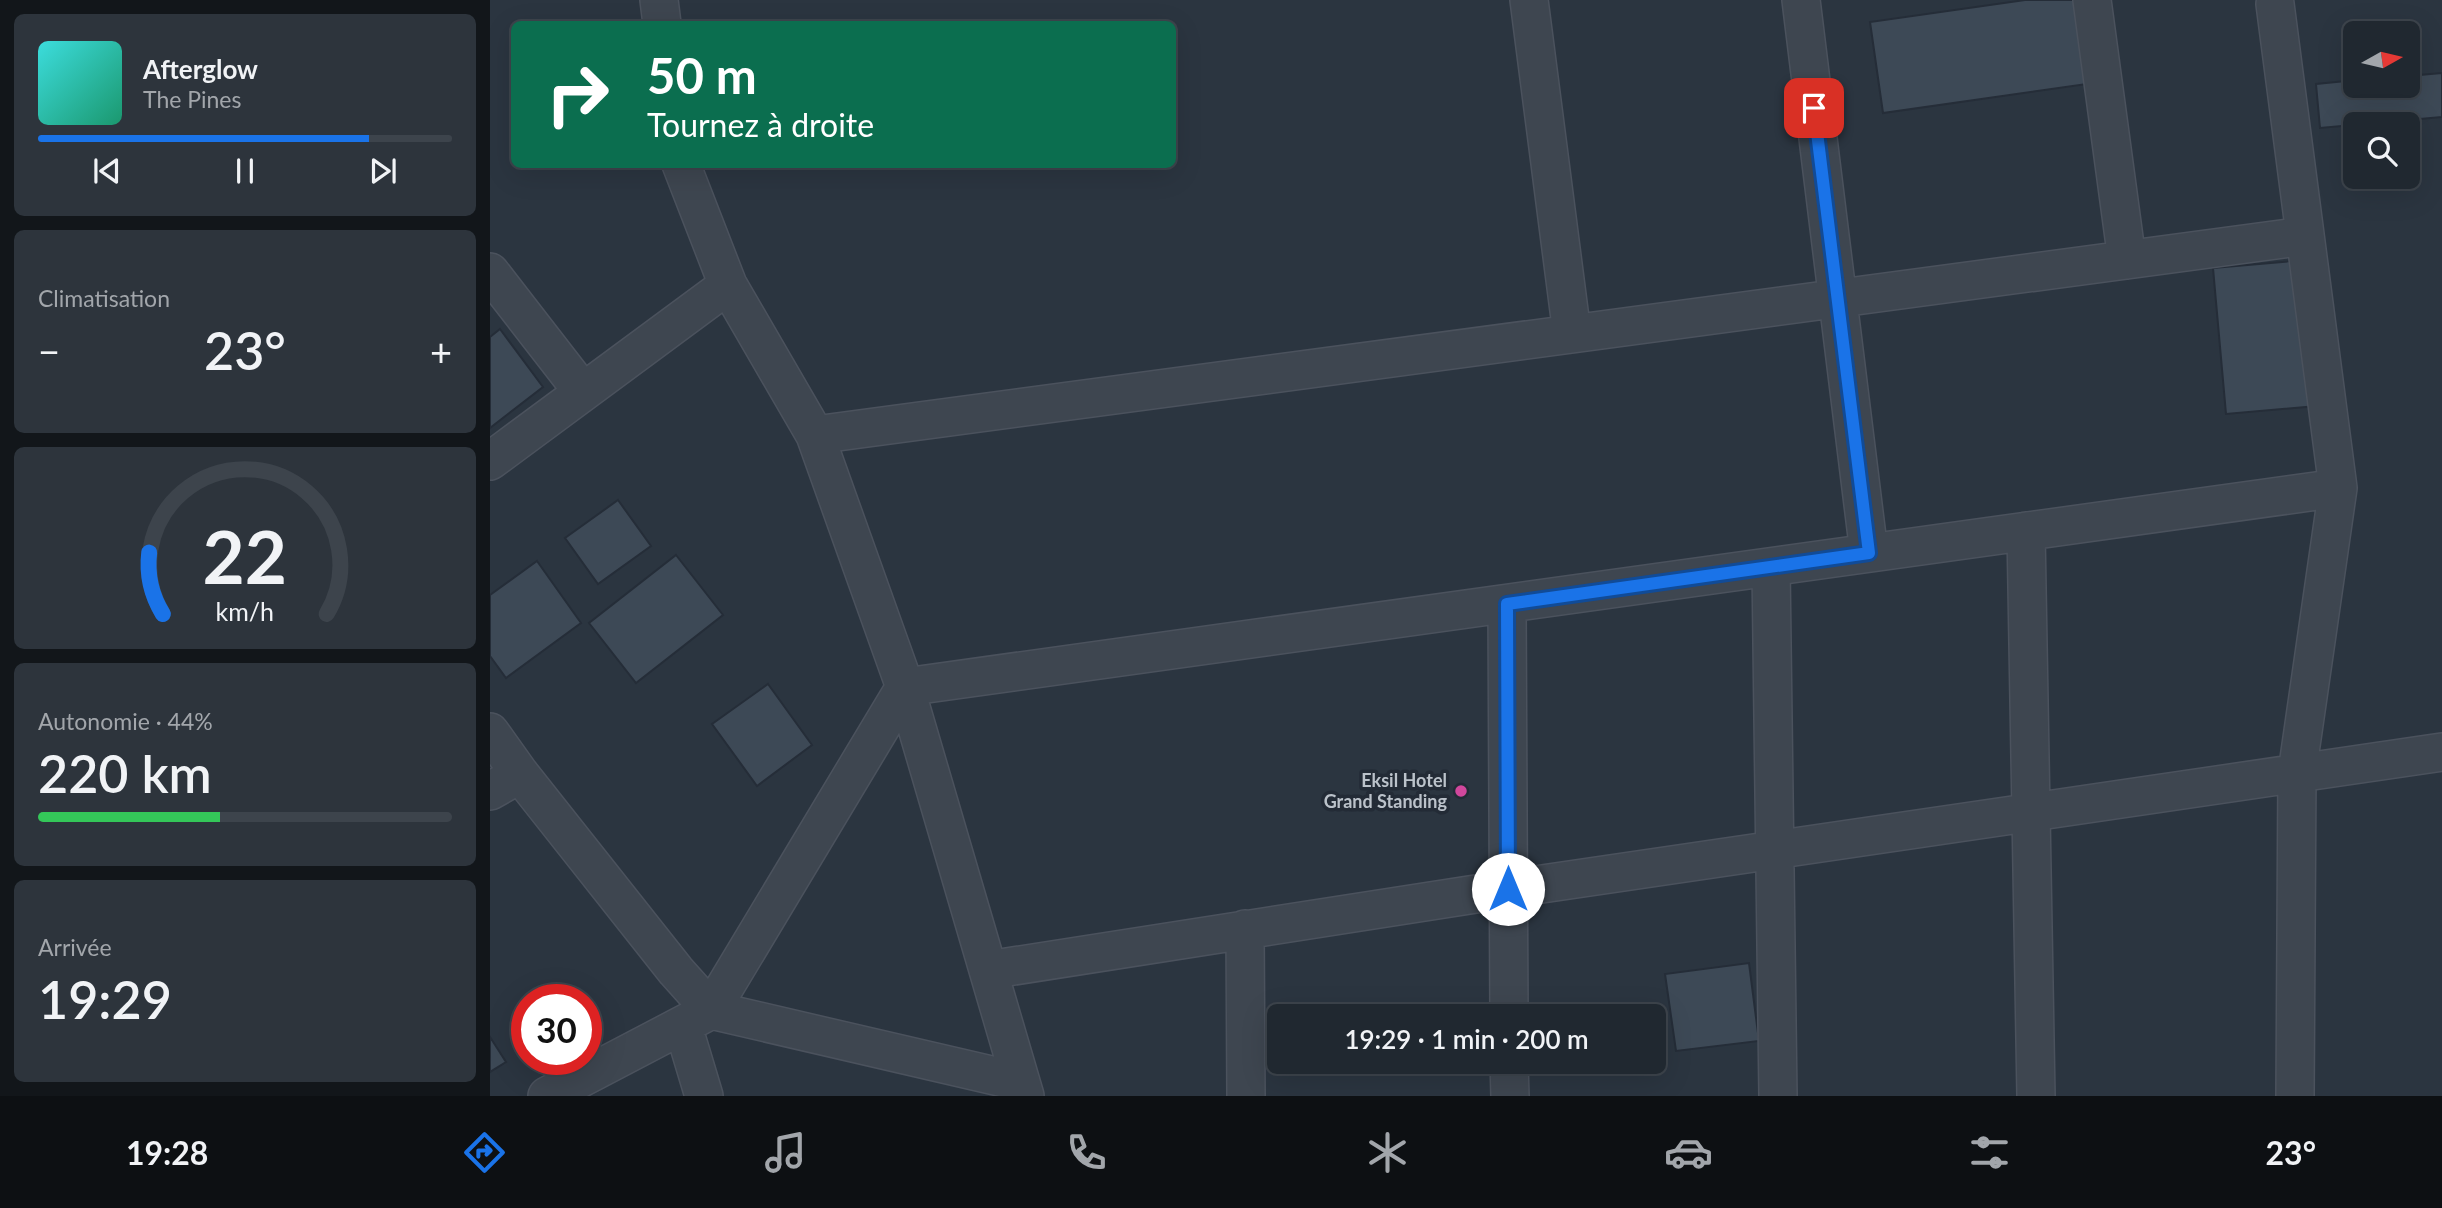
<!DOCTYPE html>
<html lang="fr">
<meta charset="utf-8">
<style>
body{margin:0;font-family:Lato,sans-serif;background:#2d343c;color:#f1f3f6;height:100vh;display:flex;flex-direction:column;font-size:26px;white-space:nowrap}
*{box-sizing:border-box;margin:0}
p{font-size:23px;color:#a2a6ab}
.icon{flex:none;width:38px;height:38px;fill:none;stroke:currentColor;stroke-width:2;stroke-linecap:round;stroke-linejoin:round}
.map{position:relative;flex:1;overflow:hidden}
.side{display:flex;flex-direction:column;gap:14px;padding:14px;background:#12161a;width:490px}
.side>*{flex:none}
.banner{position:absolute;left:21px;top:21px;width:665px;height:147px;border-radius:10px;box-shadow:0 7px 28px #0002,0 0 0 2px #3d444c;background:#0b6e4f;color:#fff;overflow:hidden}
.needle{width:46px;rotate:82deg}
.buttons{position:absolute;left:1853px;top:21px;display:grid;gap:14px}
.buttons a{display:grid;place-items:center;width:77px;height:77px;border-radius:10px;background:#202830;box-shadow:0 7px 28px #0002,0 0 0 2px #3d444c;font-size:35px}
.speed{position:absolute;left:21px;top:984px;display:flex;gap:14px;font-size:35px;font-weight:700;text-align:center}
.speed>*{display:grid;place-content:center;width:91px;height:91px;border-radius:50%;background:#202830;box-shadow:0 7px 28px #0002,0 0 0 2px #3d444c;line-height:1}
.speed .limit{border:10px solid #d22;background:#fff;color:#111}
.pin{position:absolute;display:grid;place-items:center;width:60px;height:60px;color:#fff;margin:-30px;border-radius:14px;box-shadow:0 4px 10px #0006}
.me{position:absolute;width:77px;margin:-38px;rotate:0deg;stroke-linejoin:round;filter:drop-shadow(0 0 5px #0008)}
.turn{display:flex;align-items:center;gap:24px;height:147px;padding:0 21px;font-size:32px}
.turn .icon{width:91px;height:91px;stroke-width:2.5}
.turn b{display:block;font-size:49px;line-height:60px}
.big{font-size:52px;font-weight:600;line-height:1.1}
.side .tile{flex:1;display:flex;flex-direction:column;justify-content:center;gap:10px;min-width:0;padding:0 24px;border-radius:10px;background:#2d343c}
.side .dial{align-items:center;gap:0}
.dial svg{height:182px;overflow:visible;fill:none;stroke:#3d444c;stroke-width:7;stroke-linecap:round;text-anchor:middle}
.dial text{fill:#f1f3f6;stroke:none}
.song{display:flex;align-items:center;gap:21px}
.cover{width:84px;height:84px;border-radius:10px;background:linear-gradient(135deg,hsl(180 70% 55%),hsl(160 70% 35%))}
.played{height:7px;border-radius:4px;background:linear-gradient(90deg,#1a73e8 80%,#3d444c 80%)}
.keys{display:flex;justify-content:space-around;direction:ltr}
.heat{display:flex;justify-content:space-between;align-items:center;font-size:38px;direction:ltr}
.charge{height:10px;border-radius:5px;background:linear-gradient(90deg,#34c759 44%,#3d444c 0)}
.trip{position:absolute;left:777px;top:1004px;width:399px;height:70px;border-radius:10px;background:#202830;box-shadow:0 7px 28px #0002,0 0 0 2px #3d444c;font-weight:600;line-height:70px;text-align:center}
.dock{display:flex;height:112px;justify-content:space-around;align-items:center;background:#0d1013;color:#a2a6ab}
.dock .icon{width:49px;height:49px}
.dock .selected{color:#1a73e8}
.dock b{font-size:32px;color:#f1f3f6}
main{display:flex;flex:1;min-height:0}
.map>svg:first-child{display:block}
.building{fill:#3d4956;stroke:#252d38;stroke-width:2}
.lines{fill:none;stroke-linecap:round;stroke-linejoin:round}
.minor-casing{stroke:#4b525d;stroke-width:40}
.minor{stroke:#3e4650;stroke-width:37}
.route-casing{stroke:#114b97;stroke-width:18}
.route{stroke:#1a73e8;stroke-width:12}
.hotel-dot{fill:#d1479c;stroke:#232b36;stroke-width:2.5}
.labels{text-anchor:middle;stroke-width:7;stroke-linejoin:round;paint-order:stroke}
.poi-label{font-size:18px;font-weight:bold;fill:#bbc2ca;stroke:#232b36;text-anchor:end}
</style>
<main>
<section class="side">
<div class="tile">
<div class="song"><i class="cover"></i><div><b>Afterglow</b><p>The Pines</p></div></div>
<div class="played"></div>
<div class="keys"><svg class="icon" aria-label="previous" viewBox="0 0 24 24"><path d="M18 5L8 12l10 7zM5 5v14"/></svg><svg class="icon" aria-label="pause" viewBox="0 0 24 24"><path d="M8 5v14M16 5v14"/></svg><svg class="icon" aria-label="next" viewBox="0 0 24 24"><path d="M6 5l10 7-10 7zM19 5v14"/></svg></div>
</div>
<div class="tile"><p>Climatisation</p>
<div class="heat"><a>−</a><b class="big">23°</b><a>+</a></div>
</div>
<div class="tile dial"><svg viewBox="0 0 100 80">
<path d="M14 69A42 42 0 1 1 86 69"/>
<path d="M14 69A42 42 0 0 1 8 42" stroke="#1a73e8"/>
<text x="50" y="56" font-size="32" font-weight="700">22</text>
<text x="50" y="72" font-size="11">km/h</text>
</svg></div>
<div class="tile"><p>Autonomie · 44%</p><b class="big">220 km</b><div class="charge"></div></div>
<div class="tile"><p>Arrivée</p><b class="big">19:29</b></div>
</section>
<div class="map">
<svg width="1952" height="1096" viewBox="0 0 1952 1096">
<rect width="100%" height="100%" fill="#2b3540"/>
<!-- building -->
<path class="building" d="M1535,0H1592L1604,83L1393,113L1380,22Z
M1952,73V117L1830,128L1826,84L1866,80V86H1918V76Z
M1814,260L1827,406L1736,414L1723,268Z
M10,329L53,387L0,428V337Z
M128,500L161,546L108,584L75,538Z
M186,555L233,615L146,683L99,623Z
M47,561L91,623L16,678L0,656V595Z
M278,684L322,745L267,786L222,724Z
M1259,963L1269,1041L1186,1051L1175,974Z
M0,1037L16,1062L0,1072Z"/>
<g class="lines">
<defs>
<path id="minor" d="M169,0L172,24
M1039,0L1082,334
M1311,0L1379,553
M1602,0L1637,260
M1785,4L1848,488L1807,773L1805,1096
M191,164L238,285L325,435L415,687L535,1096
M0,272L93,392
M325,435L1815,236
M0,461L238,285
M1536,531L1546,1096
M1281,567L1288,1096
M1017,604L1019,1017
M415,687L1848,488
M0,732L30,774L186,971L221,1010L531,1082
M0,791L30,774
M755,929L756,1096
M498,970L1018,889L1952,752
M193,1026L214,1096
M1019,1062L1020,1096
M57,1096L221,1010L415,687"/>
</defs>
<!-- minor casing -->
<use href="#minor" class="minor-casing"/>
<!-- minor -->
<use href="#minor" class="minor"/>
</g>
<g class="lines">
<defs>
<path id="route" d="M1018,889L1017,604L1379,553L1324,108"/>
</defs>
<!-- route casing -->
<use href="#route" class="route-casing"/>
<!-- route -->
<use href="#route" class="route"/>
</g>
<!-- markers -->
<circle class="hotel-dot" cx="971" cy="791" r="7"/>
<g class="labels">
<!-- poi labels -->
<g class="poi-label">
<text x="957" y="787">Eksil Hotel<tspan x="957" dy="21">Grand Standing</tspan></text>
</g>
</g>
</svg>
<div class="buttons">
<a><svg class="needle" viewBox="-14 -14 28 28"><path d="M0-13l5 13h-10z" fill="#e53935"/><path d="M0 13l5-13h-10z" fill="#a2a6ab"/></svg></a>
<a><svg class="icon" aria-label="search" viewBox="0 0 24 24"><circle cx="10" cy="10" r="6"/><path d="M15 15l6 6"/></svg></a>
</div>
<div class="speed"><div class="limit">30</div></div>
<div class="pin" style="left:1324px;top:108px;background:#d93025"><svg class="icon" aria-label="arrive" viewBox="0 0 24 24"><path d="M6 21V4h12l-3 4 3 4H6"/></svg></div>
<svg class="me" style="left:1018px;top:889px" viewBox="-20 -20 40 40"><circle r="19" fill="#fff"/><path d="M0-13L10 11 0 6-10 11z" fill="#1a73e8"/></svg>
<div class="trip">19:29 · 1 min · 200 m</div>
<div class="banner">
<div class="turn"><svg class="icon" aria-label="right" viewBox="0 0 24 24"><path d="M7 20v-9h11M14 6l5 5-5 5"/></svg><div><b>50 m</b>Tournez à droite</div></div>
</div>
</div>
</main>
<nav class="dock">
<b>19:28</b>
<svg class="icon selected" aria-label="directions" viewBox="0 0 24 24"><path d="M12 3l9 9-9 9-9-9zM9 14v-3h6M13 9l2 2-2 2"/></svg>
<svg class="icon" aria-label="music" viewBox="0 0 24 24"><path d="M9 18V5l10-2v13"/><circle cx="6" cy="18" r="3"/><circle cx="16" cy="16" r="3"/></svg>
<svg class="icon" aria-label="phone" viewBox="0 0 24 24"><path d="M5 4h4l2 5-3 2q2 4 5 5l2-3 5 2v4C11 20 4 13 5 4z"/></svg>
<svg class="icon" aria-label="climate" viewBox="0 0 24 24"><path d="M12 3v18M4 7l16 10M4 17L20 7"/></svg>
<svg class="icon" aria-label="car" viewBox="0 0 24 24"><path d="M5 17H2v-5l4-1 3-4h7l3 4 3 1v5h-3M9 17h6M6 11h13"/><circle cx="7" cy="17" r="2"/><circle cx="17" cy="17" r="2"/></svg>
<svg class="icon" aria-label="filters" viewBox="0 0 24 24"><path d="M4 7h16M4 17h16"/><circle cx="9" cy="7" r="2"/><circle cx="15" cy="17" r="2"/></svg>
<b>23°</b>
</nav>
